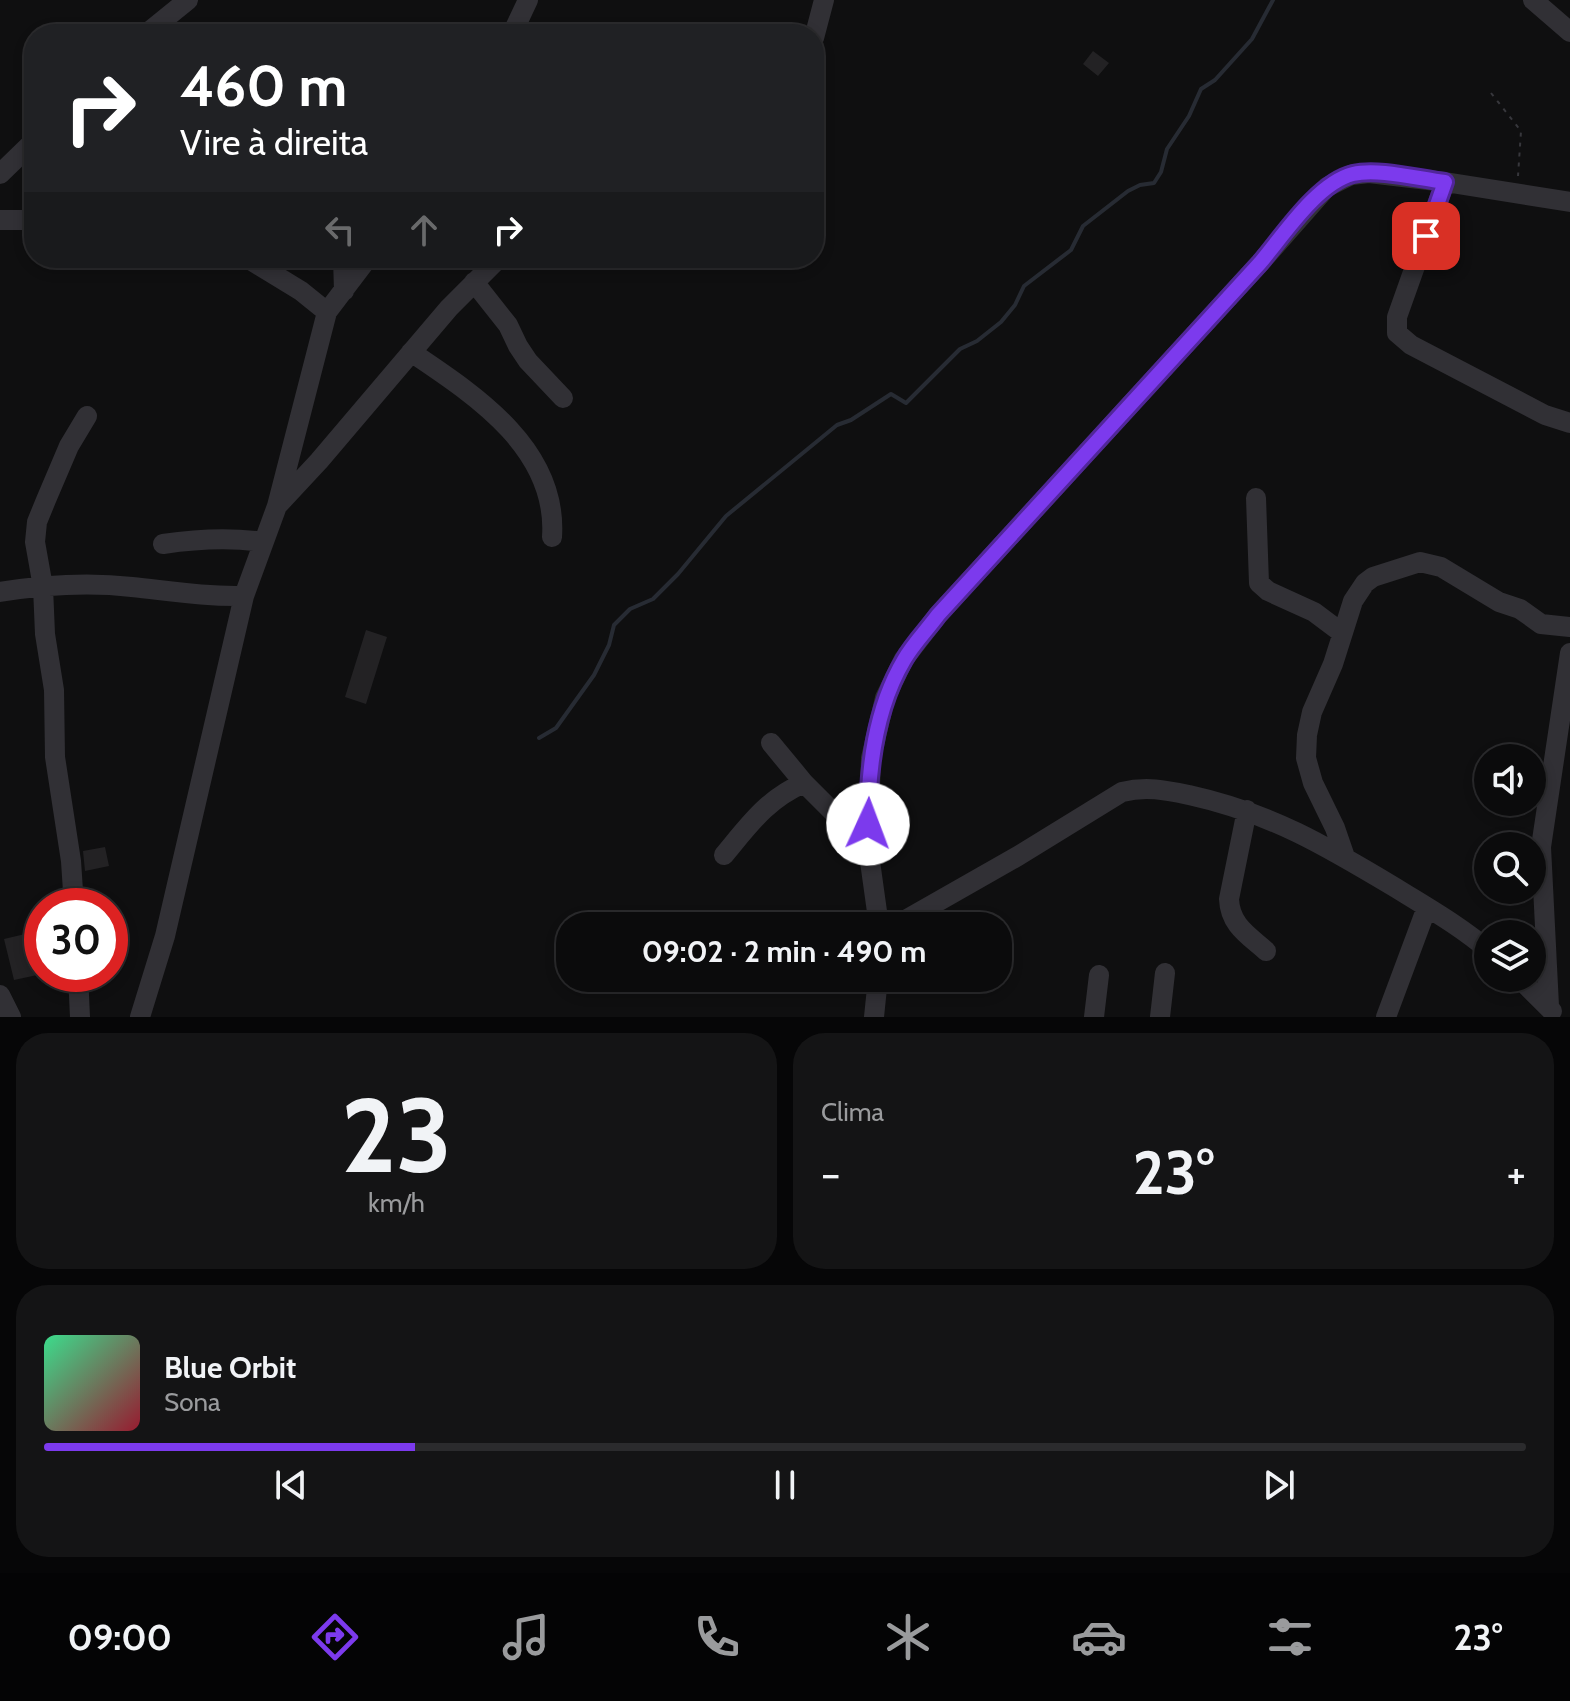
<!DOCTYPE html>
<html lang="pt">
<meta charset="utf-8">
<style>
body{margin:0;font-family:Cabin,sans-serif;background:#141415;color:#f1f3f6;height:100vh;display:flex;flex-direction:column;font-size:30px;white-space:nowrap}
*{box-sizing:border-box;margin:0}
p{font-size:26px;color:#9a9b9d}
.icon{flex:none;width:44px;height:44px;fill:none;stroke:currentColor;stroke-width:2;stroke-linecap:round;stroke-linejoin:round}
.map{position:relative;height:1017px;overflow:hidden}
.details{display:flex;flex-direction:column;gap:16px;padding:16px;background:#060607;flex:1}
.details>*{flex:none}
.banner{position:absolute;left:24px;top:24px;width:800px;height:244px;border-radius:32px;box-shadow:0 4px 12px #0003,0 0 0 2px #2b2b2d;background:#202124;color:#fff;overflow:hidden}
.buttons{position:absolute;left:1474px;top:744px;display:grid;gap:16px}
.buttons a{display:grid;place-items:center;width:72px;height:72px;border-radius:50%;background:#0b0b0c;box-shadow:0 4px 12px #0003,0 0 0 2px #2b2b2d;font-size:40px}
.speed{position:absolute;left:24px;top:888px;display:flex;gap:16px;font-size:40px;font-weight:700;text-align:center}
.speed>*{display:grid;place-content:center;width:104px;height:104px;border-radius:50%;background:#0b0b0c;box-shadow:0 4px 12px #0003,0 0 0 2px #2b2b2d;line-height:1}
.speed .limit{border:12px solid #d22;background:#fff;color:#111}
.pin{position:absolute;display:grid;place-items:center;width:68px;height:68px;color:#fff;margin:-34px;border-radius:16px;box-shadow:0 4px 12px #0006}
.me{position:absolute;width:88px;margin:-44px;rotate:2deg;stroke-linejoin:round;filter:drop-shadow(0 0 6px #0008)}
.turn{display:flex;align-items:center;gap:28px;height:168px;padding:0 24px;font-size:36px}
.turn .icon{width:104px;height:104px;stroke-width:2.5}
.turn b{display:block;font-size:56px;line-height:68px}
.lanes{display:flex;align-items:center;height:76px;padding:0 24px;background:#0003;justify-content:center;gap:40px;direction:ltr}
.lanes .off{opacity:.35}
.big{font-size:60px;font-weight:800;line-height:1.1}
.details .widget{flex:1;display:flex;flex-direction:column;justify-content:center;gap:12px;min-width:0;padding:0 28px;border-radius:32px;background:#141415}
.details .dial{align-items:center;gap:0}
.dial b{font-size:104px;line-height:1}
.song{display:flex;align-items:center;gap:24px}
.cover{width:96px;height:96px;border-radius:12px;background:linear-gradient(135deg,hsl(150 70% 55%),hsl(350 70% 35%))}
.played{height:8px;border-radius:4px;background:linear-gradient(90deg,#7c3aed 25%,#2b2b2d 25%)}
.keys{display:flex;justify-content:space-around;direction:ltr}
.heat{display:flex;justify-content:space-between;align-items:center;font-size:44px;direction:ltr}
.details .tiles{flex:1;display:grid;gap:16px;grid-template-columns:1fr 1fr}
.widget:last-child{grid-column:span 2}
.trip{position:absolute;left:556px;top:912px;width:456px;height:80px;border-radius:32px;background:#0b0b0c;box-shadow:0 4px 12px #0003,0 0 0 2px #2b2b2d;font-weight:800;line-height:80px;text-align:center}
.dock{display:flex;height:128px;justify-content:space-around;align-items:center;background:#040405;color:#9a9b9d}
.dock .icon{width:56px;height:56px}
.dock .current{color:#7c3aed}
.dock b{font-size:36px;color:#f1f3f6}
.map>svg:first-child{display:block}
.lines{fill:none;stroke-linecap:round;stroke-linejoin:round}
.stream{stroke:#272b33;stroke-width:4}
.building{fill:#232224}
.path{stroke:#37373c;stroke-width:2;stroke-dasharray:4 6;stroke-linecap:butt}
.minor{stroke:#313035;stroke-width:20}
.route-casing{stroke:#51269a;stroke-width:20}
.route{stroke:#7c3aed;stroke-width:14}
</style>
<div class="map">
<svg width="1570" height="1017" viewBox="0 0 1570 1017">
<rect width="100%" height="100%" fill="#0f0f10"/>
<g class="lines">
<!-- stream -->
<path class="stream" d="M539,738L556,728L594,675L609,645L614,625L630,609L653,599L678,574L726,516L837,425L851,420L891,394L906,403L960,349L977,341L1001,322L1015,305L1024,286L1071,250L1083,226L1128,191L1140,185L1154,183L1161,172L1167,149L1189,116L1201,89L1215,80L1252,39L1273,0"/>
</g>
<!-- building -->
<path class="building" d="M1093,51L1109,63L1098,76L1083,64Z
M366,630L387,637L366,704L345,697Z
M105,847L109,866L85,871L83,851Z
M42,930V974L14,980L4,939Z"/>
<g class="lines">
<!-- path -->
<path class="path" d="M1491,93L1521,131L1518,176"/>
<!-- minor -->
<path class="minor" d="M1533,0L1570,32
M146,34L188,0
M512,34L528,0
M814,38L824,0
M0,174L34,141
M1445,182L1397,317V333L1411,345L1545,415L1570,423
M0,220H34
M247,258L301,291L327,312
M343,258L344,291
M474,282L508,325L518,346L528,361L563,398
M411,352C475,395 558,449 552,537
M1256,498L1259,583L1268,591L1314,612L1342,633
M278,505L319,461L449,308L499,258
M163,544C197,539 228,537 263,542
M0,592C43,585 88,582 132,587C170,591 206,597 244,596
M771,743L804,783L868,847
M1247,810L1229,899C1230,925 1248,935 1266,951
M724,855C749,825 767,799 804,783
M1345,857L1335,828L1313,783L1306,758L1307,735L1312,712L1333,664L1353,601L1365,583L1373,577L1420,562L1441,567L1499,602L1520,609L1541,624L1570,627
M74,906L71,861L55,757L54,690L45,634L43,587L35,542L37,522L46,500L69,446L87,416
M879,926L868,847L871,758L885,698L904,659L938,615L1260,263L1327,187L1351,175L1369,173L1445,182L1570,202
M895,926L1018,856L1122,792C1146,786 1165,790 1189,795C1271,813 1326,846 1396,888C1428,908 1460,926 1488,950
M78,974L80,1017
M1519,978L1552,1011
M0,995L11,1017
M1549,1006L1541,847L1570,653
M140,1017L165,936L244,596L277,506L327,312L368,258
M874,1017L878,978
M1094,1017L1099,975
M1160,1017L1165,973
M1386,1017L1427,907"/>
</g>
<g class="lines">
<defs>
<path id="route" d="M868,824C868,768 875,709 904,660C913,644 927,630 938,615L1260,263C1283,236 1317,183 1353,174C1378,168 1419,179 1445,182L1426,236"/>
</defs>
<!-- route casing -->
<use href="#route" class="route-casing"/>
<!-- route -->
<use href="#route" class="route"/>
</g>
</svg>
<div class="buttons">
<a><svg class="icon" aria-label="sound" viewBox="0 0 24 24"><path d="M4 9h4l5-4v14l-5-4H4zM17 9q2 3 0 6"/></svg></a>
<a><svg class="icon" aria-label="search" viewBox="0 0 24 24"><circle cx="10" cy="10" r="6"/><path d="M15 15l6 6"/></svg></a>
<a><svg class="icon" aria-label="layers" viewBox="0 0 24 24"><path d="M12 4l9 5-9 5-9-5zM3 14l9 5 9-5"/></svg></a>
</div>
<div class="speed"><div class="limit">30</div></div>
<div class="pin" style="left:1426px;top:236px;background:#d93025"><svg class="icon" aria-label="arrive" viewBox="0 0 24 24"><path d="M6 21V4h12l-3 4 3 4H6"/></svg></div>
<svg class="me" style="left:868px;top:824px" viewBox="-20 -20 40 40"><circle r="19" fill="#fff"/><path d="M0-13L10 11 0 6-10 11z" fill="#7c3aed"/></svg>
<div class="trip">09:02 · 2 min · 490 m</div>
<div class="banner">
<div class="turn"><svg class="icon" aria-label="right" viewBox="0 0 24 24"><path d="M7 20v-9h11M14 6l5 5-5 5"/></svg><div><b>460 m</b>Vire à direita</div></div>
<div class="lanes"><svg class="icon off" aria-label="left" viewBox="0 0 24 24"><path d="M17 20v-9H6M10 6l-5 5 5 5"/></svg><svg class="icon off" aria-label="ahead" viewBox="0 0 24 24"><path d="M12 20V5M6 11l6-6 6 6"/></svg><svg class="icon" aria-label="right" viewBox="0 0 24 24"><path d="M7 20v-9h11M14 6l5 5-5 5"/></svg></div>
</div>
</div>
<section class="details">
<div class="tiles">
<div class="widget dial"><b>23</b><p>km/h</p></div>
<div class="widget"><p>Clima</p>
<div class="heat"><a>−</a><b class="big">23°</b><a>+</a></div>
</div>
<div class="widget">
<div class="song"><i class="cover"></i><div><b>Blue Orbit</b><p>Sona</p></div></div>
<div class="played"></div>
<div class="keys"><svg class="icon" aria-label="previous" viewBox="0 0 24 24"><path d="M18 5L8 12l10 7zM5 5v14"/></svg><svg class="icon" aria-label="pause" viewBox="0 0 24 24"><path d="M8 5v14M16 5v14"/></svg><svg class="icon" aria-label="next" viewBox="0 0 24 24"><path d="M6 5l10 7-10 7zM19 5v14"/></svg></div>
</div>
</div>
</section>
<nav class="dock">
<b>09:00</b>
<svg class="icon current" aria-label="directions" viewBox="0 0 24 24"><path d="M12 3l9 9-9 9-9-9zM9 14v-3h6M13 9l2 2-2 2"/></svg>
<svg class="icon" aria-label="music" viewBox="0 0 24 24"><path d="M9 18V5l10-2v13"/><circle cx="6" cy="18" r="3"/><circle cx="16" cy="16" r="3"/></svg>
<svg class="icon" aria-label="phone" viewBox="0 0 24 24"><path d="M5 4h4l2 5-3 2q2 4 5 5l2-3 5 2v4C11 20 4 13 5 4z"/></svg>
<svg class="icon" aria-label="climate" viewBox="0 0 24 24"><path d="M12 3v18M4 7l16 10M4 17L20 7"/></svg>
<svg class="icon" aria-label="car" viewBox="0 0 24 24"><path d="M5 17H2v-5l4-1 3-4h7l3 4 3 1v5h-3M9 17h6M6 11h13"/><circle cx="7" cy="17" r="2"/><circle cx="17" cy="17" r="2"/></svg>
<svg class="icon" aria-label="filters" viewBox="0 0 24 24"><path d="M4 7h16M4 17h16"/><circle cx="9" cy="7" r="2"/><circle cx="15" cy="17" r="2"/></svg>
<b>23°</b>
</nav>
